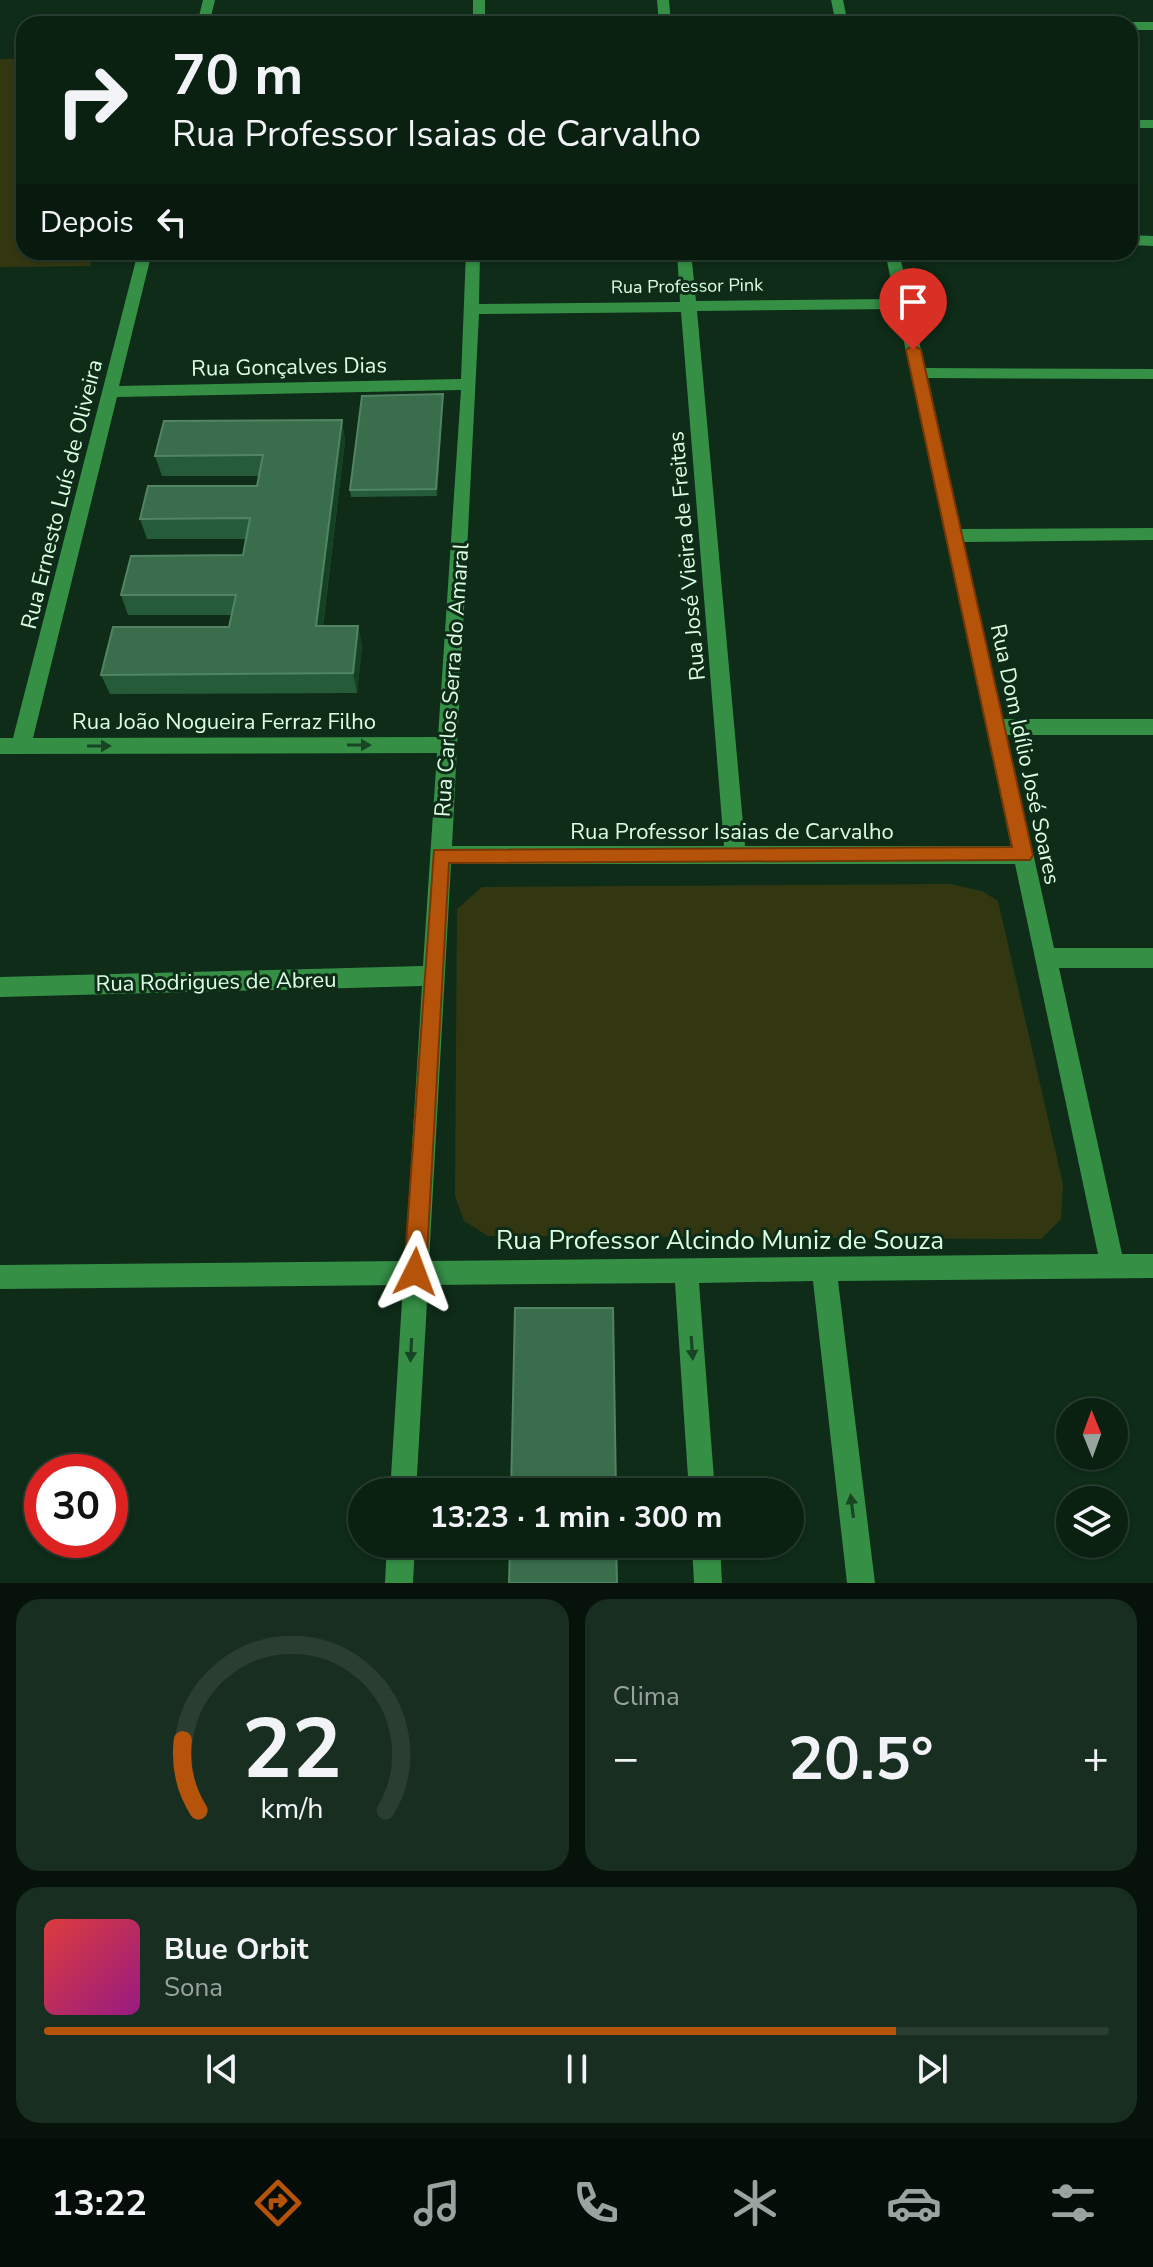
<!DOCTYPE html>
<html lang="pt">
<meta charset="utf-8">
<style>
body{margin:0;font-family:"Nunito Sans",sans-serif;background:#182e20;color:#f1f3f6;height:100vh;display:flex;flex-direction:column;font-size:30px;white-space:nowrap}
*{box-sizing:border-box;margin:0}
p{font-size:26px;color:#99a39f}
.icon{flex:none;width:44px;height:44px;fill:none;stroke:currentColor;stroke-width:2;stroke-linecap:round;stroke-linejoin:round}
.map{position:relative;height:1583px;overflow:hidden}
.details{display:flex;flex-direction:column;gap:16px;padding:16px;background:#06120a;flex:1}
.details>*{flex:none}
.guide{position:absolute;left:16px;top:16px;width:1122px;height:244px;border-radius:24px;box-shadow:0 2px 6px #0004,0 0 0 2px #2a3e32;background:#0a2112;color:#f1f3f6;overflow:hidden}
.needle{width:52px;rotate:359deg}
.controls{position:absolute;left:1056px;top:1398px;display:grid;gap:16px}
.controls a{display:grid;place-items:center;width:72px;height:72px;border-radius:50%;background:#0a2112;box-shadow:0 2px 6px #0004,0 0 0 2px #2a3e32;font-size:40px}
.speed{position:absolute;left:24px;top:1454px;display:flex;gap:16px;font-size:40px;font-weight:700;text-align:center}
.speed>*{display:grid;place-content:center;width:104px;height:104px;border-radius:50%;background:#0a2112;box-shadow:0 2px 6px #0004,0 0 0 2px #2a3e32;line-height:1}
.speed .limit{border:12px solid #d22;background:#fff;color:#111}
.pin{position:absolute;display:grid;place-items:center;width:68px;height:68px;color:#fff;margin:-82px -34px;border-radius:50% 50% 50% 0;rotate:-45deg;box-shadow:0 0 8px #0007}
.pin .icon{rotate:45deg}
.me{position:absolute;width:88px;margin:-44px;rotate:3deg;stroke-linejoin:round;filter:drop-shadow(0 0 6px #0008)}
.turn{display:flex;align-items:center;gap:28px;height:168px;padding:0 24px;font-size:36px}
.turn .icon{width:104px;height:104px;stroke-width:2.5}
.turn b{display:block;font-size:56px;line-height:68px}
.then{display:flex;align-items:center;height:76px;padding:0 24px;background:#0003;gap:16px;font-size:30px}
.big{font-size:60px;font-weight:700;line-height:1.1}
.details .tile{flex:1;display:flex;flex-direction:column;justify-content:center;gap:12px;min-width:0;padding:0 28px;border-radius:24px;background:#182e20}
.details .dial{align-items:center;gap:0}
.dial svg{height:208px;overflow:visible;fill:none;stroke:#2a3e32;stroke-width:7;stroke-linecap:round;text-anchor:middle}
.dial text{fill:#f1f3f6;stroke:none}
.song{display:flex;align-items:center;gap:24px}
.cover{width:96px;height:96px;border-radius:12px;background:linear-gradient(135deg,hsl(0 70% 55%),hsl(310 70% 35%))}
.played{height:8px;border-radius:4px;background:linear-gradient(90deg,#b45309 80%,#2a3e32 80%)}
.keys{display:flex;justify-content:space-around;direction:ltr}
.heat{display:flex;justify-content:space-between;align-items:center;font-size:44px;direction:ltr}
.details .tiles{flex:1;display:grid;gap:16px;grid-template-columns:1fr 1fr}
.tile:last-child{grid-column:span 2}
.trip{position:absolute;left:348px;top:1478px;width:456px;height:80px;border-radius:40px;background:#0a2112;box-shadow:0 2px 6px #0004,0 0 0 2px #2a3e32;font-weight:700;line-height:80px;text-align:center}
.tabs{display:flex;height:128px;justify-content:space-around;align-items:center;background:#040d07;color:#99a39f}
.tabs .icon{width:56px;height:56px}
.tabs .current{color:#b45309}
.tabs b{font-size:36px;color:#f1f3f6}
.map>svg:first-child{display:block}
.green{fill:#333711}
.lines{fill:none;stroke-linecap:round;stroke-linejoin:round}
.minor{fill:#359046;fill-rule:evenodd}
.wall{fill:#265b39}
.shaded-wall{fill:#144124}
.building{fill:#396d4b;stroke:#528463;stroke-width:2}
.oneway{fill:#184524}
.route{fill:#b45309;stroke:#753606;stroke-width:2}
.labels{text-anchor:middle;stroke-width:6;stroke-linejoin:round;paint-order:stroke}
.far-street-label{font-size:18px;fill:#daffe3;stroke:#0e2c18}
.street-label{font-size:22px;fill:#daffe3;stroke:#0e2c18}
.near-street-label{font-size:26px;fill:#daffe3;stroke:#0e2c18}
</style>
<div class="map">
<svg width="1153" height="1583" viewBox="0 0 1153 1583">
<rect width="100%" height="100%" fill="#0e2c18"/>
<!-- green -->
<path class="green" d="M0,59H24V252H94L90,266L0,267Z
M950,884L982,891L998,901L1063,1184L1061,1219L1041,1239L488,1236L464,1221L455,1196L457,909L482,887Z"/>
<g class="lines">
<!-- minor -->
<path class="minor" d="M203,0H215L209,24H197Z
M473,0H485V24H473Z
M657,0H669L671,24H659Z
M831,0H843L848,24H836Z
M1130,22H1153V30H1130V24H1125Z
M1130,120H1153V128H1130Z
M1130,235L1153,236V246L1130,245Z
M138,252H152L119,386L461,379L466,252H480L479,304L680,302L677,252H691L696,301L895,299L885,252H899L925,368L1153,369V379L928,378L961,529L1153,528V540L964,542L1003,719H1153V735H1007L1054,948H1153V968H1059L1122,1254H1153V1278L838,1281L875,1583H847L813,1281L699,1283L715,1492H689L675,1283L428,1285L416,1492H390L403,1285L0,1289V1265L405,1261L422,986L0,997V977L423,966L437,753L0,754V738H13ZM897,309L1011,846H745L697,311ZM681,312L724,846H452L479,314ZM461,390L438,737L33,738L117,397ZM451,864H1015L1098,1254L429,1261Z
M387,1544H415L413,1583H385Z
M692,1544H720L722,1583H694Z"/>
</g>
<!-- wall -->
<path class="wall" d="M443,402L437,496L351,497L350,490Z
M342,420L345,441L323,626H358L362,646L357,693L110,694L101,675L229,627L232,615H128L121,595L243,555L246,539H147L140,519L257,486L259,476H162L155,456Z"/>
<!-- shaded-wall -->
<path class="shaded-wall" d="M443,394V402L437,496L436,489Z
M342,420L345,441L320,646L316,626Z
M358,626L362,646L357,693L353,673Z"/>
<!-- building -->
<path class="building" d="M443,394L436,489L350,490L362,396Z
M342,420L316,626H358L353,673L101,675L113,627H229L236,595H121L131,556L243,555L250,518L140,519L148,486H257L263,455L155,456L164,421Z
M515,1308H613L616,1492H511Z
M510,1544H616L617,1583H509Z"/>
<!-- one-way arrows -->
<defs><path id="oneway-solid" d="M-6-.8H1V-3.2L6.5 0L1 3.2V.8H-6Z" transform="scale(2)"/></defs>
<g class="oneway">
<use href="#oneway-solid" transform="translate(359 745)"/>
<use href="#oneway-solid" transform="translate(99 746)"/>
<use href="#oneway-solid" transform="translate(692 1348) rotate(86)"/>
<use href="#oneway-solid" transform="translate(411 1350) rotate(93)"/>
<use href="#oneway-solid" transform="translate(852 1506) rotate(-97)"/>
</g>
<!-- route -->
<path class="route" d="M913,345L921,350L1033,855L1030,860L449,863L426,1272L423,1280L415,1284L407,1280L404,1272L434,850L1012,847L906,350Z"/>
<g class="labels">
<!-- far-street labels -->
<g class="far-street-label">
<text transform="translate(687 286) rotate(-1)" y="6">Rua Professor Pink</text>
</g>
<!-- street labels -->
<g class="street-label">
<text transform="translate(289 366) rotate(-1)" y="8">Rua Gonçalves Dias</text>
<text transform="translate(61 494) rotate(-76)" y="8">Rua Ernesto Luís de Oliveira</text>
<text transform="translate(686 556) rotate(-95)" y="8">Rua José Vieira de Freitas</text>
<text transform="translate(451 680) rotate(-86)" y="8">Rua Carlos Serra do Amaral</text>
<text x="224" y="729">Rua João Nogueira Ferraz Filho</text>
<text transform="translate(1026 754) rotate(78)" y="8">Rua Dom Idílio José Soares</text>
<text x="732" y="839">Rua Professor Isaias de Carvalho</text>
<text transform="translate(216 981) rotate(-1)" y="8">Rua Rodrigues de Abreu</text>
</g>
<!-- near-street labels -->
<g class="near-street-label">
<text x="720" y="1249">Rua Professor Alcindo Muniz de Souza</text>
</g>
</g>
</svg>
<div class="controls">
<a><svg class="needle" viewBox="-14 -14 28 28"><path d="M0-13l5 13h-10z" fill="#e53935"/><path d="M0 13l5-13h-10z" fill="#99a39f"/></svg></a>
<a><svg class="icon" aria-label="layers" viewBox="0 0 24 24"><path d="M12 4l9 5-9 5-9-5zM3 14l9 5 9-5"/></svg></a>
</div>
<div class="speed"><div class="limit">30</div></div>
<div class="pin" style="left:913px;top:350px;background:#d93025"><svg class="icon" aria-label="arrive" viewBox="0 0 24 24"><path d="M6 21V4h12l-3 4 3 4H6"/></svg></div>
<svg class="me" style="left:415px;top:1272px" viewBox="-20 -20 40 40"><path d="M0-17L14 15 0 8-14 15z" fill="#b45309" stroke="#fff" stroke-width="4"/></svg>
<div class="trip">13:23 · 1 min · 300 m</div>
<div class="guide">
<div class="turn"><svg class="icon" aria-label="right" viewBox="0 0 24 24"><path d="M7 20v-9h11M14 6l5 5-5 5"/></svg><div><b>70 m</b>Rua Professor Isaias de Carvalho</div></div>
<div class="then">Depois<svg class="icon" aria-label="left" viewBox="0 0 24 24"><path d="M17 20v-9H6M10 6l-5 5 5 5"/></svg></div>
</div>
</div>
<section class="details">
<div class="tiles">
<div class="tile dial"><svg viewBox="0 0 100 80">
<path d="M14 69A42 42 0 1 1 86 69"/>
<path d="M14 69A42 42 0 0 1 8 42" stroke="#b45309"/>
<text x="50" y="56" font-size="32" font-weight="700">22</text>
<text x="50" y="72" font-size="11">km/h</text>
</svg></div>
<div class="tile"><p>Clima</p>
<div class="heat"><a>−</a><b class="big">20.5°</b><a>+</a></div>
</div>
<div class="tile">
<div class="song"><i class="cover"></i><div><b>Blue Orbit</b><p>Sona</p></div></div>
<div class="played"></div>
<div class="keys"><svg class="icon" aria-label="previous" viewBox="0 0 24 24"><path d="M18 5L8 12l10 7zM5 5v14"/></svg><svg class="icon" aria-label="pause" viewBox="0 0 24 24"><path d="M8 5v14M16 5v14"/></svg><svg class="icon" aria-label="next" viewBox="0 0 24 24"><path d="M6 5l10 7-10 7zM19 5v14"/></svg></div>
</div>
</div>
</section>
<nav class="tabs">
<b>13:22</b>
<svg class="icon current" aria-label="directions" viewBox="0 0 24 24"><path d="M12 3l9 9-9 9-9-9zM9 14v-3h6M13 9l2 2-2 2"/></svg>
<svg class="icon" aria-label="music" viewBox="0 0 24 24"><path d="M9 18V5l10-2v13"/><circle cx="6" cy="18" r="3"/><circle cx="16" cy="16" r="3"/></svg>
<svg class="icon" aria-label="phone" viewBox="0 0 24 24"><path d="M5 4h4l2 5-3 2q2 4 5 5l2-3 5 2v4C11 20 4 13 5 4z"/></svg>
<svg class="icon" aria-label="climate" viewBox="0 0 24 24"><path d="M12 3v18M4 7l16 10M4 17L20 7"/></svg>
<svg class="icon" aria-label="car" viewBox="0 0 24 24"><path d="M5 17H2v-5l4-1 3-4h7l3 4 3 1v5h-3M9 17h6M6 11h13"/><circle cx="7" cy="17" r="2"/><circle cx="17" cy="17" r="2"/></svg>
<svg class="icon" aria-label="filters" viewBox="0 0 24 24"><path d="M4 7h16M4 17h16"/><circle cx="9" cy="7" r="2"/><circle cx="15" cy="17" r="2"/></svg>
</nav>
